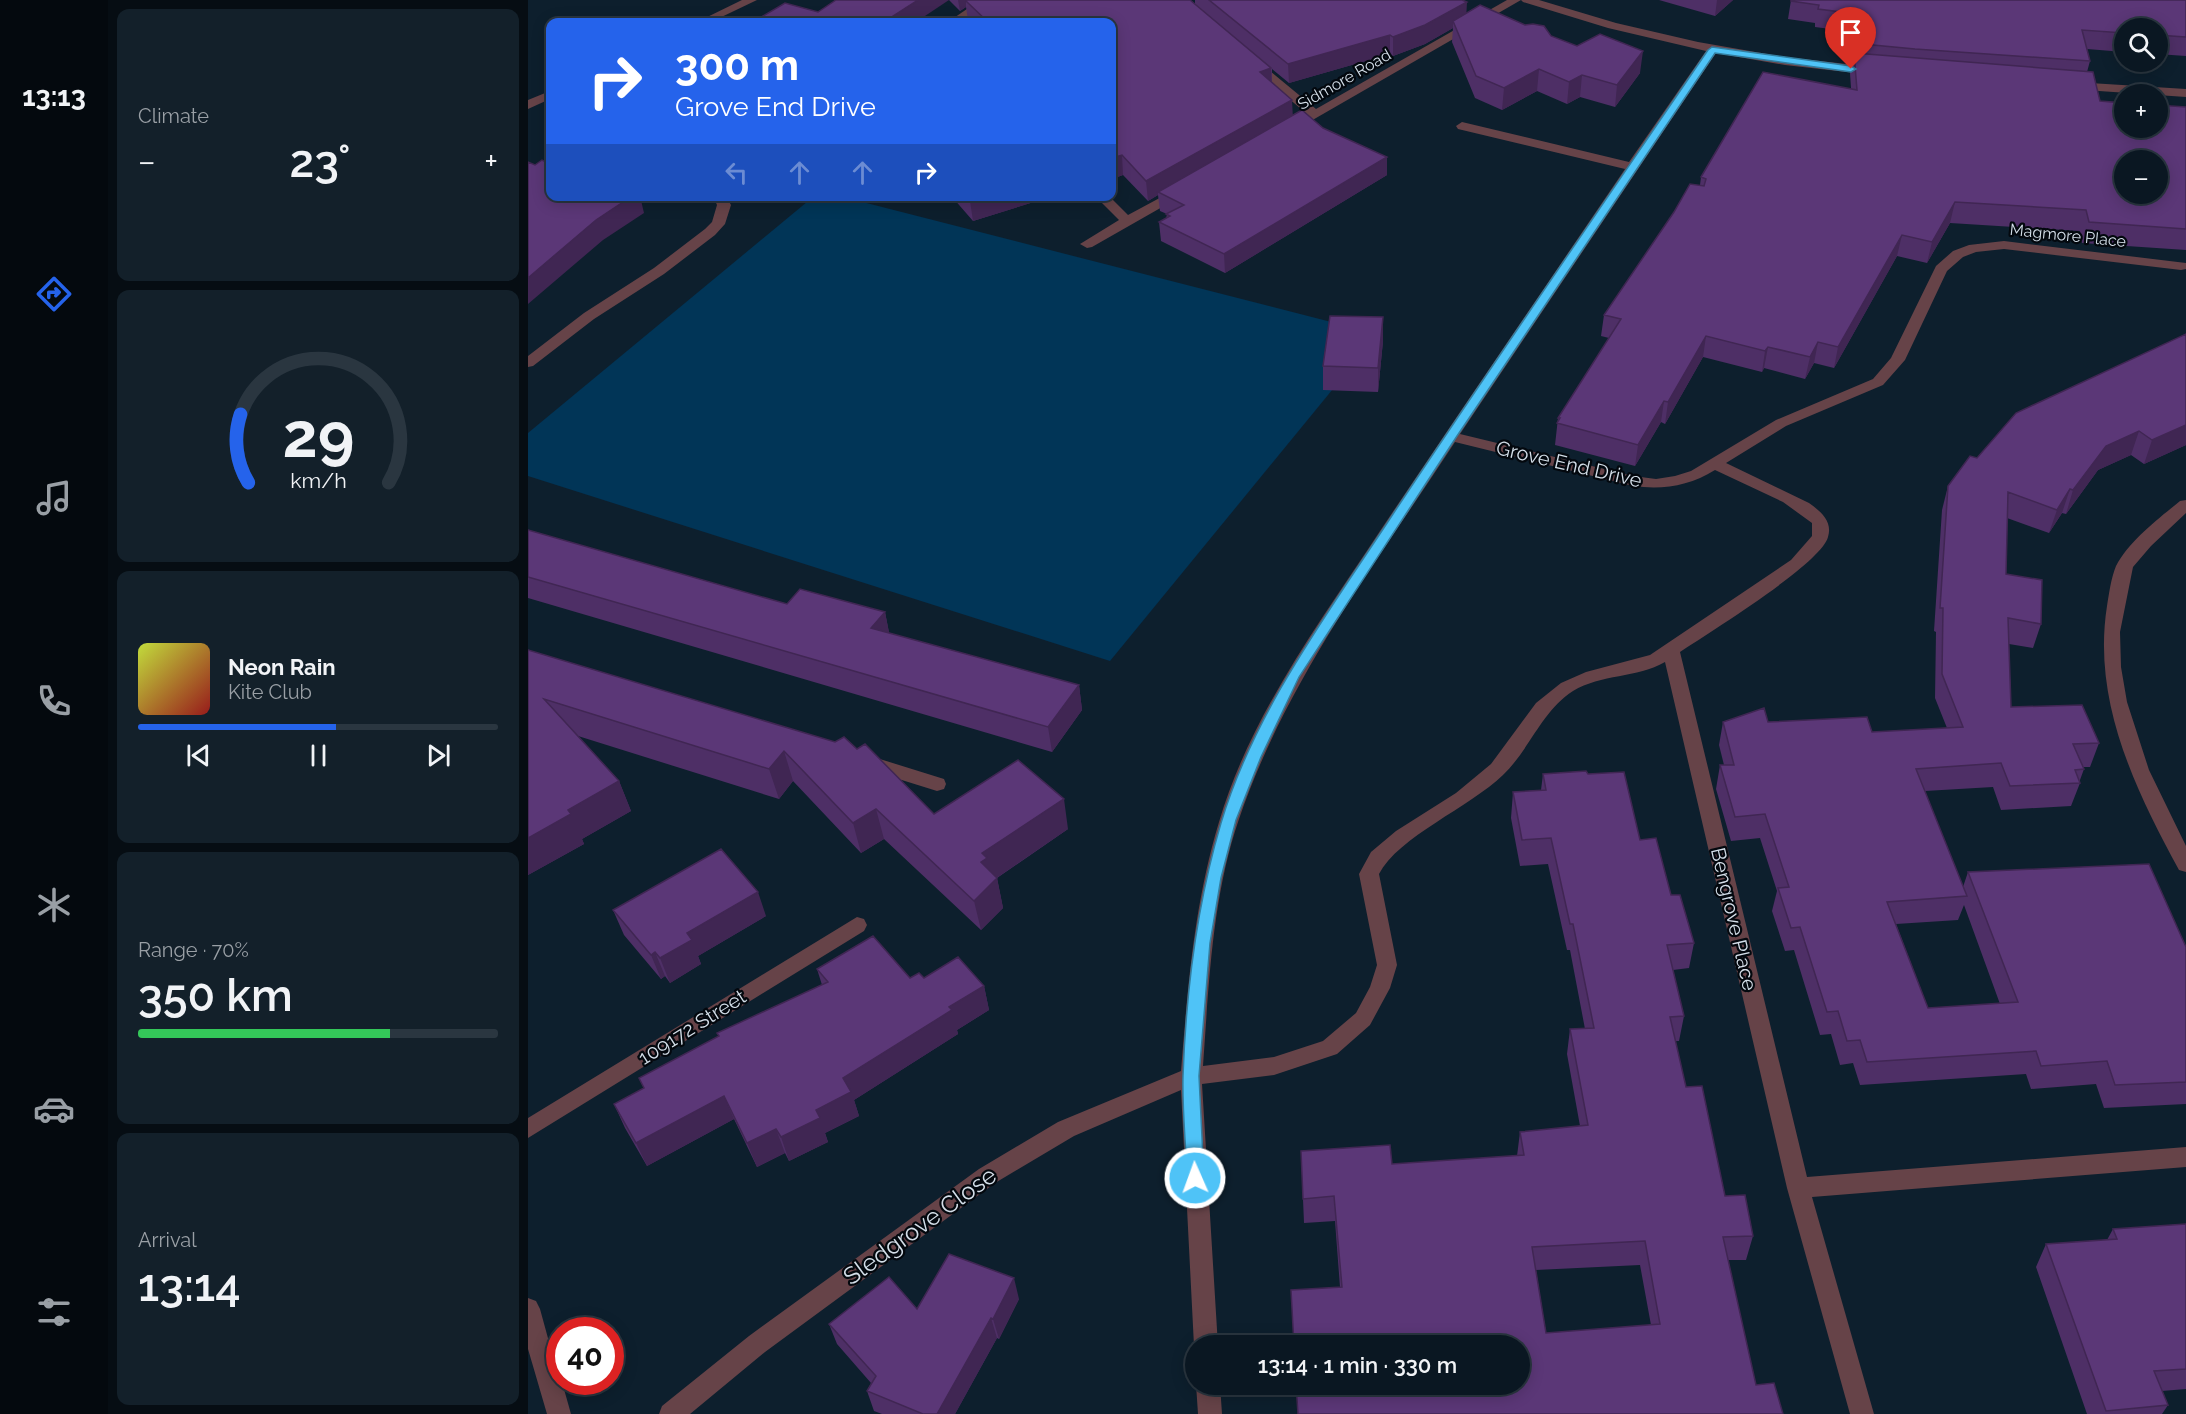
<!DOCTYPE html>
<meta charset="utf-8">
<style>
body{margin:0;font-family:Raleway,sans-serif;background:#13202a;color:#f1f3f6;height:100vh;display:flex;flex-direction:column;font-size:22px;white-space:nowrap}
*{box-sizing:border-box;margin:0}
p{font-size:20px;color:#999fa5}
.icon{flex:none;width:33px;height:33px;fill:none;stroke:currentColor;stroke-width:2;stroke-linecap:round;stroke-linejoin:round}
.map{position:relative;flex:1;overflow:hidden}
.sheet{display:flex;flex-direction:column;gap:9px;padding:9px;background:#060d13;width:420px}
.sheet>*{flex:none}
.guide{position:absolute;left:18px;top:18px;width:570px;height:183px;border-radius:12px;box-shadow:0 3px 15px #0003,0 0 0 2px #2a3640;background:#2563eb;color:#fff;overflow:hidden}
.tools{position:absolute;left:1586px;top:18px;display:grid;gap:12px}
.tools a{display:grid;place-items:center;width:54px;height:54px;border-radius:50%;background:#0a1722;box-shadow:0 3px 15px #0003,0 0 0 2px #2a3640;font-size:30px}
.speed{position:absolute;left:18px;top:1317px;display:flex;gap:12px;font-size:30px;font-weight:700;text-align:center}
.speed>*{display:grid;place-content:center;width:78px;height:78px;border-radius:50%;background:#0a1722;box-shadow:0 3px 15px #0003,0 0 0 2px #2a3640;line-height:1}
.speed .limit{border:9px solid #d22;background:#fff;color:#111}
.pin{position:absolute;display:grid;place-items:center;width:51px;height:51px;color:#fff;margin:-62px -26px;border-radius:50% 50% 50% 0;rotate:-45deg;box-shadow:0 0 6px #0007}
.pin .icon{rotate:45deg}
.me{position:absolute;width:66px;margin:-33px;rotate:358deg;stroke-linejoin:round;filter:drop-shadow(0 0 4px #0008)}
.turn{display:flex;align-items:center;gap:21px;height:126px;padding:0 30px;font-size:27px}
.turn .icon{width:78px;height:78px;stroke-width:2.5}
.turn b{display:block;font-size:42px;line-height:51px}
.lanes{display:flex;align-items:center;height:57px;padding:0 30px;background:#0003;justify-content:center;gap:30px;direction:ltr}
.lanes .off{opacity:.35}
.big{font-size:45px;font-weight:600;line-height:1.1}
.sheet .widget{flex:1;display:flex;flex-direction:column;justify-content:center;gap:9px;min-width:0;padding:0 21px;border-radius:12px;background:#13202a}
.sheet .dial{align-items:center;gap:0}
.dial svg{height:156px;overflow:visible;fill:none;stroke:#2a3640;stroke-width:7;stroke-linecap:round;text-anchor:middle}
.dial text{fill:#f1f3f6;stroke:none}
.song{display:flex;align-items:center;gap:18px}
.cover{width:72px;height:72px;border-radius:9px;background:linear-gradient(135deg,hsl(70 70% 55%),hsl(0 70% 35%))}
.played{height:6px;border-radius:3px;background:linear-gradient(90deg,#2563eb 55%,#2a3640 55%)}
.keys{display:flex;justify-content:space-around;direction:ltr}
.heat{display:flex;justify-content:space-between;align-items:center;font-size:33px;direction:ltr}
.charge{height:9px;border-radius:4px;background:linear-gradient(90deg,#34c759 70%,#2a3640 0)}
.trip{position:absolute;left:657px;top:1335px;width:345px;height:60px;border-radius:30px;background:#0a1722;box-shadow:0 3px 15px #0003,0 0 0 2px #2a3640;font-weight:600;line-height:60px;text-align:center}
main{display:flex;flex:1;min-height:0}
.tab-bar{display:flex;flex-direction:column;width:108px;justify-content:space-around;align-items:center;background:#04090e;color:#999fa5}
.tab-bar .icon{width:42px;height:42px}
.tab-bar .on{color:#2563eb}
.tab-bar b{font-size:27px;color:#f1f3f6}
.map>svg:first-child{display:block}
.green{fill:#013557}
.lines{fill:none;stroke-linecap:round;stroke-linejoin:round}
.minor{fill:#664348;fill-rule:evenodd}
.wall{fill:#4e2f66;fill-rule:evenodd}
.shaded-wall{fill:#402653}
.building{fill:#5b3777;stroke:#402653;stroke-width:1.5;fill-rule:evenodd}
.route{fill:#4fc3f7;stroke:#337fa1;stroke-width:1.5}
.labels{text-anchor:middle;stroke-width:4.5;stroke-linejoin:round;paint-order:stroke}
.far-street-label{font-size:16px;fill:#d3dee8;stroke:#03080e}
.street-label{font-size:20px;fill:#d3dee8;stroke:#03080e}
.near-street-label{font-size:24px;fill:#d3dee8;stroke:#03080e}
</style>
<main>
<nav class="tab-bar">
<b>13:13</b>
<svg class="icon on" aria-label="directions" viewBox="0 0 24 24"><path d="M12 3l9 9-9 9-9-9zM9 14v-3h6M13 9l2 2-2 2"/></svg>
<svg class="icon" aria-label="music" viewBox="0 0 24 24"><path d="M9 18V5l10-2v13"/><circle cx="6" cy="18" r="3"/><circle cx="16" cy="16" r="3"/></svg>
<svg class="icon" aria-label="phone" viewBox="0 0 24 24"><path d="M5 4h4l2 5-3 2q2 4 5 5l2-3 5 2v4C11 20 4 13 5 4z"/></svg>
<svg class="icon" aria-label="climate" viewBox="0 0 24 24"><path d="M12 3v18M4 7l16 10M4 17L20 7"/></svg>
<svg class="icon" aria-label="car" viewBox="0 0 24 24"><path d="M5 17H2v-5l4-1 3-4h7l3 4 3 1v5h-3M9 17h6M6 11h13"/><circle cx="7" cy="17" r="2"/><circle cx="17" cy="17" r="2"/></svg>
<svg class="icon" aria-label="filters" viewBox="0 0 24 24"><path d="M4 7h16M4 17h16"/><circle cx="9" cy="7" r="2"/><circle cx="15" cy="17" r="2"/></svg>
</nav>
<section class="sheet">
<div class="widget"><p>Climate</p>
<div class="heat"><a>−</a><b class="big">23°</b><a>+</a></div>
</div>
<div class="widget dial"><svg viewBox="0 0 100 80">
<path d="M14 69A42 42 0 1 1 86 69"/>
<path d="M14 69A42 42 0 0 1 10 34" stroke="#2563eb"/>
<text x="50" y="56" font-size="32" font-weight="700">29</text>
<text x="50" y="72" font-size="11">km/h</text>
</svg></div>
<div class="widget">
<div class="song"><i class="cover"></i><div><b>Neon Rain</b><p>Kite Club</p></div></div>
<div class="played"></div>
<div class="keys"><svg class="icon" aria-label="previous" viewBox="0 0 24 24"><path d="M18 5L8 12l10 7zM5 5v14"/></svg><svg class="icon" aria-label="pause" viewBox="0 0 24 24"><path d="M8 5v14M16 5v14"/></svg><svg class="icon" aria-label="next" viewBox="0 0 24 24"><path d="M6 5l10 7-10 7zM19 5v14"/></svg></div>
</div>
<div class="widget"><p>Range · 70%</p><b class="big">350 km</b><div class="charge"></div></div>
<div class="widget"><p>Arrival</p><b class="big">13:14</b></div>
</section>
<div class="map">
<svg width="1658" height="1414" viewBox="0 0 1658 1414">
<rect width="100%" height="100%" fill="#0d1f2d"/>
<!-- green -->
<path class="green" d="M285,197H315L850,334L582,661L0,476V433Z"/>
<g class="lines">
<!-- minor -->
<path class="minor" d="M214,0H229L183,22H169Z
M452,0H466L433,22H420Z
M979,0H993L762,133L756,129L758,126L779,114L720,64L726,60L730,61L788,109Z
M993,0H1011L1088,23L1170,42L1257,57L1345,67L1351,71L1345,75L1257,65L1188,53L932,434L1105,476L1128,479L1147,476L1163,471L1248,420L1345,379L1363,358L1408,266L1425,251L1441,245L1476,241L1658,263V269L1653,270L1476,249L1448,252L1435,257L1419,271L1377,360L1355,385L1258,426L1198,463L1281,503C1292,511 1305,521 1300,537C1293,564 1180,633 1152,652L1279,1177L1658,1147V1167L1284,1197L1346,1414H1322L1259,1188L1137,662C1109,678 1073,674 1045,691C1013,712 1002,749 975,775C942,807 870,837 851,874L869,965L862,988L842,1025L809,1054L746,1075L674,1084L690,1346H668V1349L666,1346L653,1090L546,1136L467,1183L237,1352L162,1414H131L134,1406L221,1336L451,1169L530,1122L653,1071C660,985 666,905 691,822C722,716 792,622 852,531C933,410 1015,290 1097,169L930,129L928,126L934,122L1101,162L1178,51L1080,28L995,2ZM927,442L1105,486C1135,490 1161,486 1187,470L1255,502L1284,523V536L1263,560L1122,655L1058,672L1033,683L1008,703L963,764L928,793L868,831L843,852L831,874L849,965L842,987L828,1013L795,1041L746,1057L675,1066C681,983 684,898 711,819C758,681 848,563 927,442Z
M1546,82L1658,89V97L1542,89V83Z
M22,91V99L0,109V100Z
M652,187L657,188L659,191L657,194L564,247L559,248L552,244L591,220L567,196H581L600,215Z
M185,196H198L203,205L197,224L187,235L136,274L66,319L5,366L0,367V356L56,313L126,268L177,229L184,222L189,205Z
M1658,500V513L1623,546L1605,567L1592,632L1593,667L1599,702L1621,770L1658,846V872L1651,870C1607,789 1564,701 1579,606C1581,594 1583,578 1588,566C1601,541 1630,519 1652,501Z
M339,755L416,779L418,784L416,789L409,791L332,767L330,762L332,757Z
M329,917L336,919L339,925L336,931L0,1138V1118Z
M0,1298L8,1301L12,1309L32,1382H34L43,1414H19L0,1349Z
M668,1384H692L694,1414H670Z"/>
</g>
<!-- wall -->
<path class="wall" d="M308,0H662L667,4V0H934L938,13L997,25L1112,73L1087,107L1052,97L1039,104L1009,91L974,110L947,98L924,42L925,28L897,44L865,56L862,54L761,83L744,69V82L765,116L795,128L859,157V175L697,273L633,241L631,222L638,219L639,214L632,211L630,195L620,201L595,175L584,179V22H443L440,20L438,7L432,11L421,0L290,12Z
M1131,0H1205L1187,16Z
M1263,0H1658V56L1629,54V28H1596V52L1559,49L1562,61L1559,72L1572,101L1658,107V250L1554,243L1552,231L1422,223L1399,263L1369,256L1306,368L1286,363L1277,379L1236,368L1234,372L1175,357L1137,424L1133,422L1107,466L1027,445L1030,418L1081,338L1073,336L1076,315L1172,185L1173,177L1323,88L1322,73L1324,61H1321L1318,31L1287,27V23L1260,19Z
M364,196H391L384,202Z
M415,196H525L445,221L425,198L417,200Z
M855,317V341L850,392L795,390V366Z
M1658,334V445L1616,464L1603,455L1570,470L1538,514L1534,513L1521,533L1479,518L1478,574L1513,624L1505,648L1481,644L1483,707L1571,743L1562,767H1555L1556,769L1552,780V783L1543,806L1473,810L1465,787L1397,791L1435,887L1440,872L1658,947V1104L1576,1108L1568,1084L1503,1089L1498,1074L1332,1085L1325,1063L1312,1065L1303,1034L1292,1035L1266,950L1257,951L1244,911L1249,891L1232,838L1203,841L1188,789L1192,765H1196L1191,745L1195,722H1240L1344,732L1419,728L1407,698L1408,632L1406,631L1414,510L1420,486L1449,458ZM1436,905L1472,1004L1400,1008L1368,924L1430,920Z
M0,530L259,604L357,612L361,633L551,685L554,710L524,752L0,598Z
M0,650L329,749L406,814L540,829L469,878L475,908L453,930L356,839L333,853L265,781L251,799L50,736L91,781L103,811L54,839L56,844L0,875Z
M1015,774H1060L1112,840L1143,895L1166,943L1161,968L1145,970L1156,1016L1151,1041H1147L1158,1087L1197,1196L1225,1236L1218,1260H1200L1228,1385L1255,1414L812,1287L807,1221L776,1223L773,1151L864,1164L989,1156L992,1132L1052,1126L1039,1054L1042,1029H1057L1042,950H1039L1020,864L992,866L983,818L985,792L1013,790ZM1112,1265L1123,1325L1018,1333L1008,1270Z
M85,910L238,916L170,956L173,964L142,983L137,976L133,979L96,935Z
M289,969L382,978H396L456,986L461,1010L429,1030L430,1034L326,1100L331,1116L297,1133L300,1142L261,1161L257,1153L229,1167L206,1119L119,1166L97,1128L86,1104L116,1088L111,1078L294,985Z
M1658,1225V1389L1634,1391L1640,1405L1634,1414H1559L1508,1267L1518,1244L1579,1240L1585,1229Z
M491,1299L471,1339L469,1338L427,1414H354L346,1411L339,1391L343,1383L309,1344L301,1324L389,1309Z"/>
<!-- shaded-wall -->
<path class="shaded-wall" d="M390,0H421L388,22H356Z
M430,0H449L438,1V7L432,11Z
M1189,0H1205L1187,16Z
M939,2L938,21H925V28L897,44L865,56V37Z
M862,35V54L761,83L760,64Z
M1115,51L1112,73L1087,107L1089,85Z
M743,68L744,88L732,72Z
M1011,69L1009,91L974,110L976,88Z
M1054,75L1052,97L1039,104L1041,82Z
M764,100L765,119L630,192V195L620,201L618,181Z
M594,155L595,175L584,179V158Z
M859,157V175L697,273L696,254Z
M104,196H112L116,213L75,240L0,304V278L68,220Z
M383,196H391L384,202Z
M417,196H424L425,198L417,200Z
M456,196H525L445,221L442,201Z
M1427,202L1422,223L1399,263L1404,242Z
M1374,235L1369,256L1306,368L1310,347Z
M855,317V341L850,392V368Z
M1178,336L1175,357L1137,424L1140,402Z
M1290,342L1286,363L1277,379L1282,357Z
M1240,347L1236,368L1234,372L1237,351Z
M1136,401L1133,422L1107,466L1110,445Z
M1658,425V445L1616,464L1624,440Z
M1611,431L1603,455L1570,470L1538,514L1545,490L1578,446Z
M1542,489L1534,513L1521,533L1529,510Z
M357,612L362,637L343,628Z
M551,685L554,710L524,752L520,727Z
M256,751L265,781L251,799L241,769Z
M91,781L103,811L54,839L56,844L0,875V838L40,810Z
M536,799L540,829L464,881L469,878L475,908L453,930L446,901L454,853Z
M348,809L356,839L333,853L325,823Z
M230,892L238,916L170,956L173,964L142,983L132,958L159,933Z
M127,952L137,976L133,979L123,955Z
M456,986L461,1010L429,1030L430,1034L326,1100L331,1116L297,1133L300,1142L261,1161L253,1137L288,1110L315,1078L421,1007Z
M196,1096L206,1119L119,1166L108,1143Z
M248,1129L257,1153L229,1167L219,1143Z
M486,1278L491,1299L471,1339L465,1319Z
M463,1318L469,1338L427,1414H409Z"/>
<!-- building -->
<path class="building" d="M308,0H390L356,22H225L257,3L290,12Z
M439,0H662L743,68L732,72L764,100L618,181L594,155L584,158V22H460L438,1Z
M681,0H934L939,2L897,25L865,37L862,35L760,64Z
M1263,0H1658V37L1629,35V28H1596V33L1554,30L1562,61L1387,49L1324,43L1321,13L1290,9L1291,5L1263,1Z
M952,5L997,25L1005,24L1016,26L1023,36L1049,46L1072,34L1115,51L1089,85L1054,75L1041,82L1011,69L976,88L948,76L925,21Z
M1326,53L1565,72L1572,101L1596,103V128H1629V105L1658,107V229L1561,222L1558,210L1427,202L1404,242L1374,235L1310,347L1290,342L1282,357L1240,347L1237,351L1178,336L1140,402L1136,401L1110,445L1029,423L1032,418H1030L1093,319L1076,315L1146,212L1162,184L1176,186L1178,179L1173,177L1235,72L1329,90ZM1596,160H1629V194H1596Z
M774,110L795,128L859,157L696,254L631,222L642,216L638,214L656,205L630,192Z
M22,159V196H104L68,220L0,278V162L7,165L14,160L18,162Z
M438,196H456L442,201Z
M802,316L855,317L850,368L795,366Z
M1658,334V425L1624,440L1611,431L1578,446L1545,490L1542,489L1529,510L1480,492L1478,574L1514,580L1513,624L1480,618L1483,707L1554,705L1571,743L1545,744L1556,769L1547,770L1552,783L1482,786L1473,763L1388,769L1439,896L1359,902L1400,1008L1490,1002L1440,872L1621,864L1658,947V1082L1587,1085L1579,1061L1513,1066L1508,1051L1339,1062L1332,1040L1319,1041L1310,1011L1299,1012L1272,927L1263,928L1250,888L1261,887L1237,814L1207,817L1192,765H1206L1195,722L1236,708L1240,722L1339,717L1344,732L1435,727L1414,674L1415,608H1412L1420,486L1442,456L1449,458L1488,413Z
M0,530L259,604L272,589L357,612L343,628L551,685L520,727L0,577Z
M0,650L307,742L316,737L329,749L337,744L406,814L490,760L536,799L454,853L459,858L453,862L469,878L446,901L348,809L325,823L256,751L241,769L16,699L91,781L40,810L43,814L0,838Z
M1058,771L1060,774L1096,772L1112,840L1128,838L1143,895H1152L1166,943L1139,945L1156,1016L1142,1017L1158,1087L1174,1086L1197,1196L1217,1195L1225,1236L1195,1237L1228,1385L1246,1383L1255,1414H770L768,1384H992V1346H766L763,1290L814,1287L806,1196L775,1199L773,1151L862,1145L864,1164L996,1155L992,1132L1060,1125L1042,1029L1066,1028L1045,924H1042L1023,838L994,840L985,792L1018,790L1015,774ZM1117,1241L1132,1324L1018,1333L1004,1247Z
M193,849L230,892L159,933L164,940L132,958L127,952L123,955L85,910Z
M345,936L382,978L391,973L396,978L430,957L456,986L421,1007L424,1010L315,1078L323,1092L288,1110L292,1118L253,1137L248,1129L219,1143L196,1096L108,1143L86,1104L116,1088L111,1078L191,1036L189,1033L300,982L289,969Z
M1658,1224V1369L1626,1371L1640,1405L1578,1411L1518,1244L1589,1239L1585,1229Z
M421,1254L486,1278L465,1319L463,1318L409,1414H395L339,1391L348,1376L301,1324L361,1277L389,1309Z"/>
<!-- route -->
<path class="route" d="M1184,47L1323,66L1328,69L1323,72L1187,53L929,436L771,677L733,757L708,820L693,878L682,943L671,1076L676,1178L673,1183L667,1186L661,1183L659,1178C658,1144 654,1110 655,1076C658,992 669,904 693,823C727,709 803,609 867,511C970,356 1075,204 1180,50Z"/>
<g class="labels">
<!-- far-street labels -->
<g class="far-street-label">
<text transform="translate(816 79) rotate(-30)" y="6">Sidmore Road</text>
<text transform="translate(1540 235) rotate(6)" y="6">Magmore Place</text>
</g>
<!-- street labels -->
<g class="street-label">
<text transform="translate(1041 464) rotate(13)" y="7">Grove End Drive</text>
<text transform="translate(1206 919) rotate(77)" y="7">Bengrove Place</text>
<text transform="translate(164 1027) rotate(-32)" y="7">109172 Street</text>
</g>
<!-- near-street labels -->
<g class="near-street-label">
<text transform="translate(392 1226) rotate(-36)" y="8">Sledgrove Close</text>
</g>
</g>
</svg>
<div class="tools">
<a><svg class="icon" aria-label="search" viewBox="0 0 24 24"><circle cx="10" cy="10" r="6"/><path d="M15 15l6 6"/></svg></a>
<a>+</a>
<a>−</a>
</div>
<div class="speed"><div class="limit">40</div></div>
<div class="pin" style="left:1323px;top:69px;background:#d93025"><svg class="icon" aria-label="arrive" viewBox="0 0 24 24"><path d="M6 21V4h12l-3 4 3 4H6"/></svg></div>
<svg class="me" style="left:667px;top:1178px" viewBox="-20 -20 40 40"><circle r="17" fill="#4fc3f7" stroke="#fff" stroke-width="3"/><path d="M0-11L8 9 0 5-8 9z" fill="#fff"/></svg>
<div class="trip">13:14 · 1 min · 330 m</div>
<div class="guide">
<div class="turn"><svg class="icon" aria-label="right" viewBox="0 0 24 24"><path d="M7 20v-9h11M14 6l5 5-5 5"/></svg><div><b>300 m</b>Grove End Drive</div></div>
<div class="lanes"><svg class="icon off" aria-label="left" viewBox="0 0 24 24"><path d="M17 20v-9H6M10 6l-5 5 5 5"/></svg><svg class="icon off" aria-label="ahead" viewBox="0 0 24 24"><path d="M12 20V5M6 11l6-6 6 6"/></svg><svg class="icon off" aria-label="ahead" viewBox="0 0 24 24"><path d="M12 20V5M6 11l6-6 6 6"/></svg><svg class="icon" aria-label="right" viewBox="0 0 24 24"><path d="M7 20v-9h11M14 6l5 5-5 5"/></svg></div>
</div>
</div>
</main>
